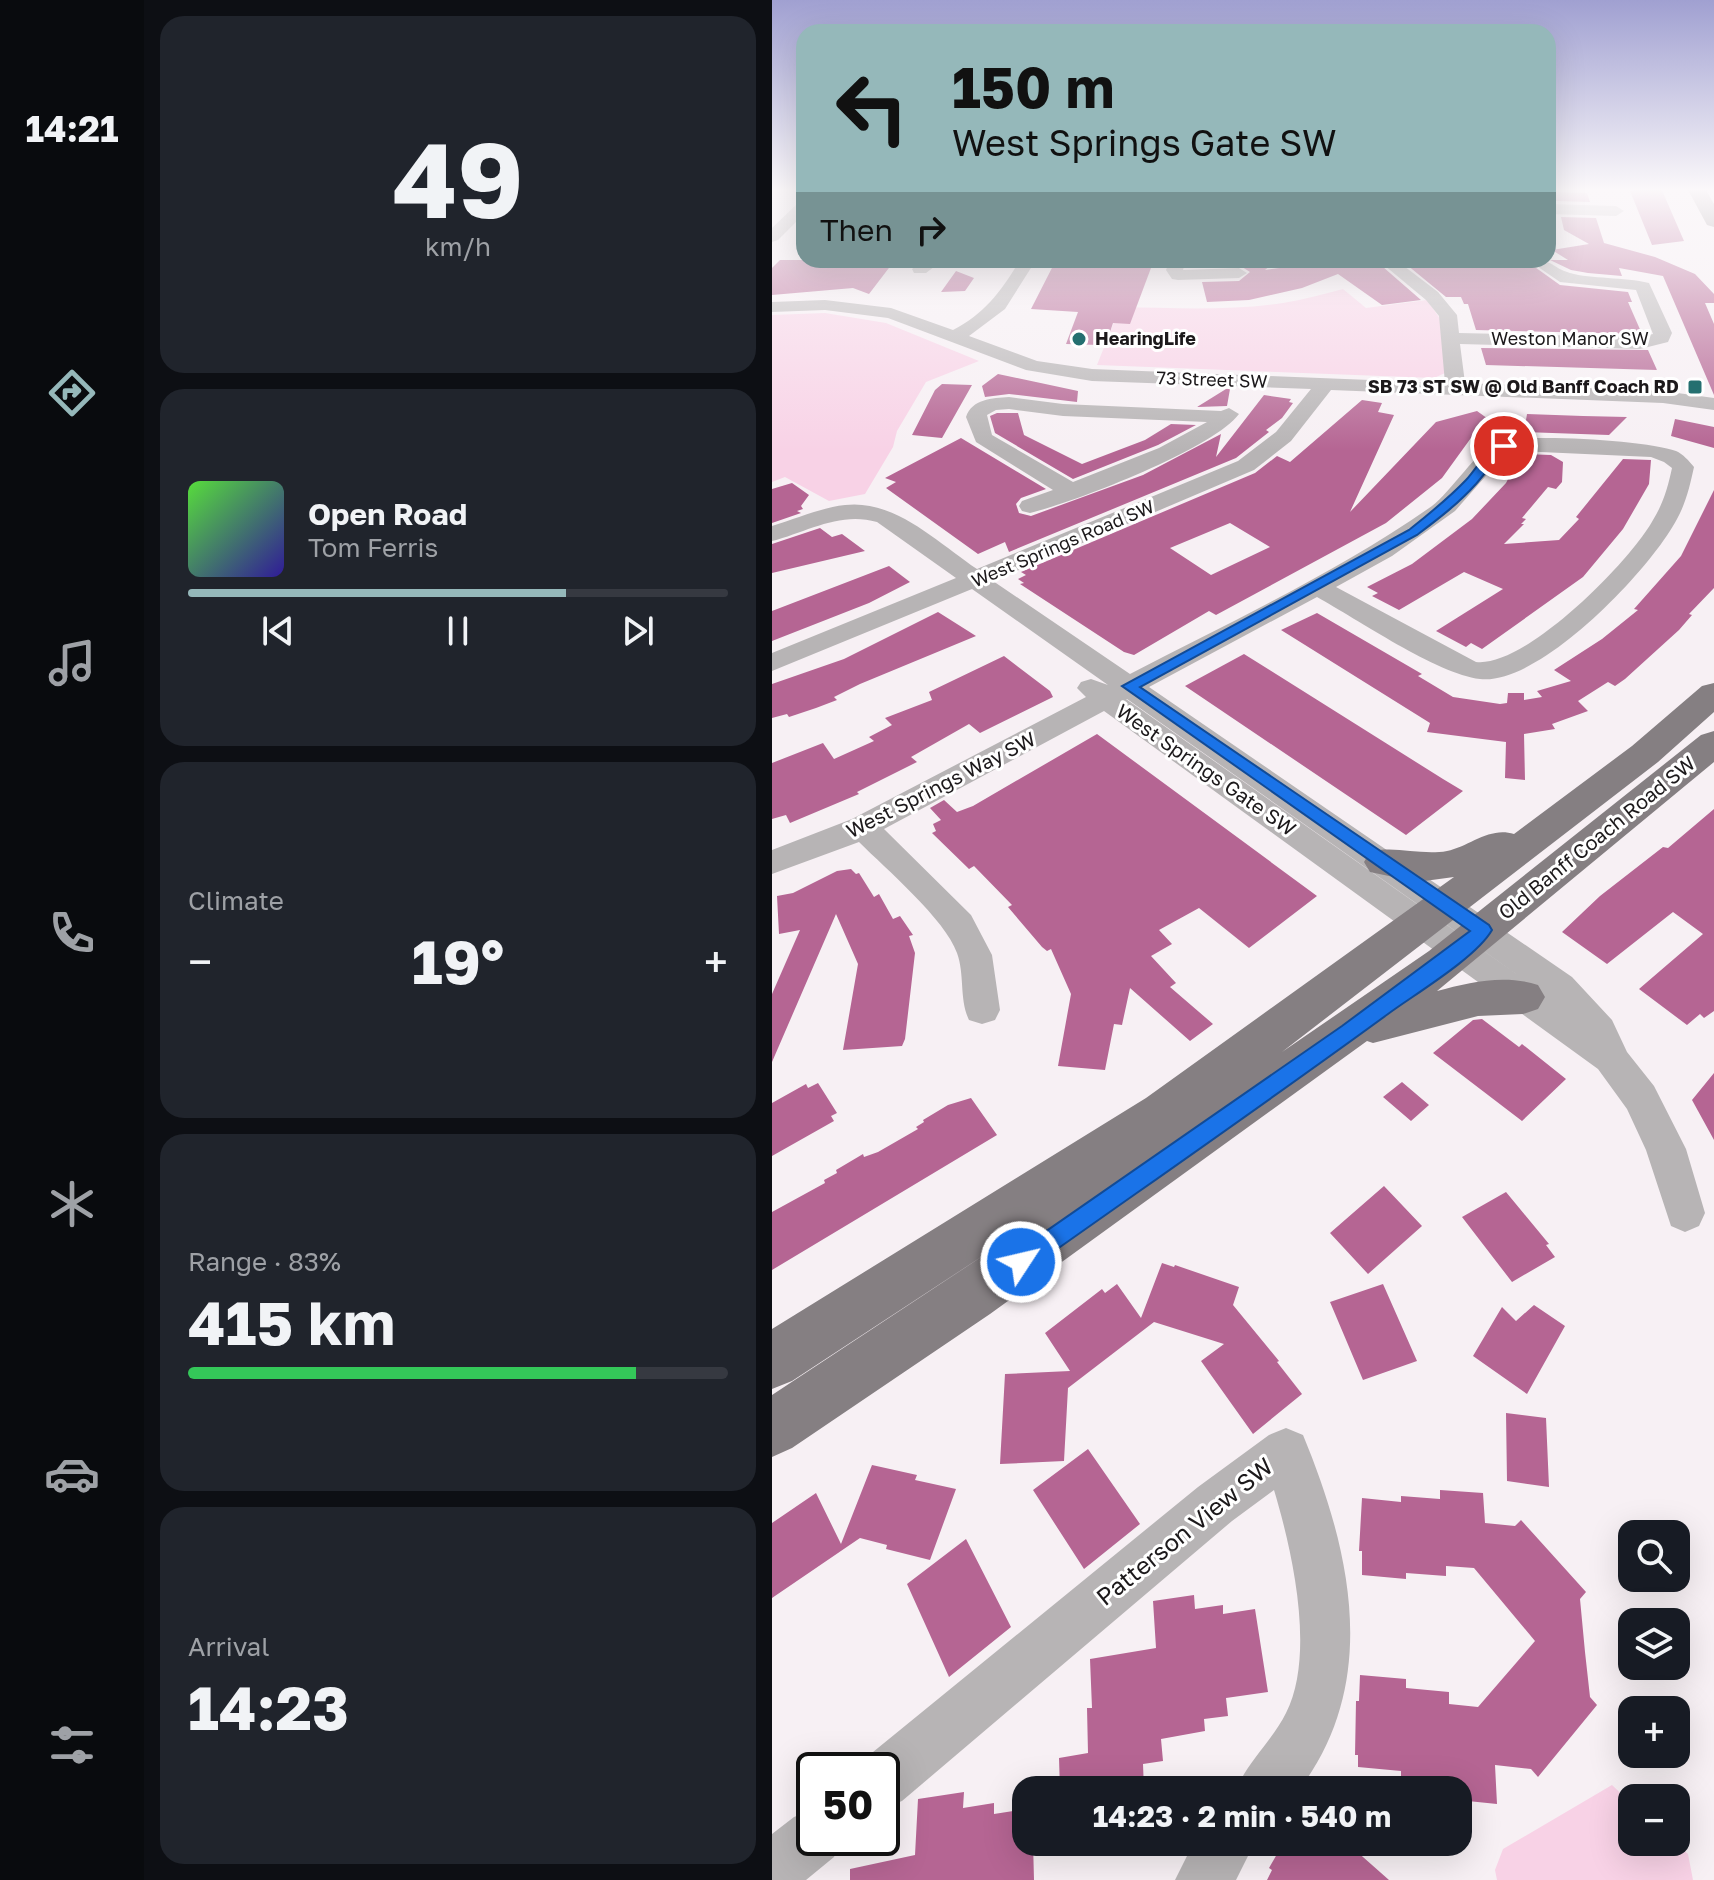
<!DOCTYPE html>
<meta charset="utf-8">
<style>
body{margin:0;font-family:"Golos Text",sans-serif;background:#20242c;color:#f1f3f6;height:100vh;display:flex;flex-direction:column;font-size:30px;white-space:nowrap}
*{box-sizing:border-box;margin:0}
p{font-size:26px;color:#9ea1a6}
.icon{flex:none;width:44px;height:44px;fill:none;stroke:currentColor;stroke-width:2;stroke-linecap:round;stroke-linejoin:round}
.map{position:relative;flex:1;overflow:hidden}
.details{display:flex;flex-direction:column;gap:16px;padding:16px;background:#0d0f14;width:628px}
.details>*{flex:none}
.hud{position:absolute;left:24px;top:24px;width:760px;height:244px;border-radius:24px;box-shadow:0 8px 32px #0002;background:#95b8ba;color:#111;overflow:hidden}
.tools{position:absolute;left:846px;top:1520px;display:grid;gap:16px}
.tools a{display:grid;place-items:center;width:72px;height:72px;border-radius:16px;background:#171b24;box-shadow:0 8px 32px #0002;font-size:40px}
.speed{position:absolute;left:24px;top:1752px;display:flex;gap:16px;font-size:40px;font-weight:700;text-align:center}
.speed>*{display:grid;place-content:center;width:104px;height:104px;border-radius:50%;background:#171b24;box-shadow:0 8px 32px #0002;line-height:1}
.speed .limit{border:4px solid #111;border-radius:12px;background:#fff;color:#111}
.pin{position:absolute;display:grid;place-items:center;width:68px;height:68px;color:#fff;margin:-34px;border:4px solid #fff;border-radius:50%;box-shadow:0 2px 8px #0007}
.me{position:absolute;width:88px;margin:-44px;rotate:55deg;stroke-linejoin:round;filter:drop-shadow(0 0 6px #0008)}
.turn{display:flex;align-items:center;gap:28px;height:168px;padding:0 24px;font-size:36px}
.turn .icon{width:104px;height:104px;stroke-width:2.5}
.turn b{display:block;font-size:56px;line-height:68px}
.then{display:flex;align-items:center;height:76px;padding:0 24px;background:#0003;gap:16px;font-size:30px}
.big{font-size:60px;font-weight:700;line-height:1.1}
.details .widget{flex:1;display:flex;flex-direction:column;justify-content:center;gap:12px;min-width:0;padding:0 28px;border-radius:24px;background:#20242c}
.details .dial{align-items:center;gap:0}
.dial b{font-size:104px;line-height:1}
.song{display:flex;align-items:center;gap:24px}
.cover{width:96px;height:96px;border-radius:12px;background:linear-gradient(135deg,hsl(110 70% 55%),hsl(250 70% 35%))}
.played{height:8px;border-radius:4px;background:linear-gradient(90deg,#95b8ba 70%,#363941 70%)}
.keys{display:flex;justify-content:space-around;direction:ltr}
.heat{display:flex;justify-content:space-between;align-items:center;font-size:44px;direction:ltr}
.charge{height:12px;border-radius:6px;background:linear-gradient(90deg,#34c759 83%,#363941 0)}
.trip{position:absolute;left:240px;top:1776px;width:460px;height:80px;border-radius:24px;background:#171b24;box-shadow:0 8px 32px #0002;font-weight:700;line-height:80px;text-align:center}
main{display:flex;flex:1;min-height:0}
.tab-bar{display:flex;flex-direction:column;width:144px;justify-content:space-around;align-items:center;background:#090b0e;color:#9ea1a6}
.tab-bar .icon{width:56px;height:56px}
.tab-bar .current{color:#95b8ba}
.tab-bar b{font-size:36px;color:#f1f3f6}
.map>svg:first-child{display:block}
.green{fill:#f8d2e6}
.building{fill:#b56593;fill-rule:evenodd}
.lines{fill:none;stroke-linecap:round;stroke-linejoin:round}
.minor{fill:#b7b4b5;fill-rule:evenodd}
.major{fill:#857f82;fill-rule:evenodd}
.route{fill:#1a73e8;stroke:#114b97;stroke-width:2}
.poi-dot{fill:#246f70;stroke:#fff;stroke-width:3}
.labels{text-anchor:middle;stroke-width:6;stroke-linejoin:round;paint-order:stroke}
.far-poi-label{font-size:18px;font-weight:bold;fill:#1c191b;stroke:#fff;text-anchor:start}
.far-street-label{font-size:18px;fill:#1c191b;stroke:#fff}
.street-label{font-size:20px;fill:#1c191b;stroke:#fff}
.near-street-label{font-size:24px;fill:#1c191b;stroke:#fff}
</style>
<main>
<nav class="tab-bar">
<b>14:21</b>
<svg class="icon current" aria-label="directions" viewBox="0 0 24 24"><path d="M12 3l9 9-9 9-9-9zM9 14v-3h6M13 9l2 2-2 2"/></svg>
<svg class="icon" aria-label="music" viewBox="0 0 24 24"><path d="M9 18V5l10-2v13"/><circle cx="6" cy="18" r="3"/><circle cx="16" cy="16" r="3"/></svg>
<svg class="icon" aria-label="phone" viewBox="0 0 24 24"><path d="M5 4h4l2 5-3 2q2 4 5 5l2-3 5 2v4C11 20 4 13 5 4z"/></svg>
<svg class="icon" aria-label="climate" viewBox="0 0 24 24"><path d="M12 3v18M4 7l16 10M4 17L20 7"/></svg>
<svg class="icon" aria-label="car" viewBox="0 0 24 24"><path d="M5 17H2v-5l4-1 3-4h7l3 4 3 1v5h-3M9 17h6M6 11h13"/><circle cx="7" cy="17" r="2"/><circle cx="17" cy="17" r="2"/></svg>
<svg class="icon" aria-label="filters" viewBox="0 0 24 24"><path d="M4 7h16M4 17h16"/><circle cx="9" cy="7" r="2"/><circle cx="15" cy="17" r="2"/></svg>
</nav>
<section class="details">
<div class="widget dial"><b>49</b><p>km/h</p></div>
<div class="widget">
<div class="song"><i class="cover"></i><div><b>Open Road</b><p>Tom Ferris</p></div></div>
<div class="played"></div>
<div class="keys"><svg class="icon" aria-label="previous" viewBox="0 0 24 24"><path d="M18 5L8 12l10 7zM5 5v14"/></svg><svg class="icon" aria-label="pause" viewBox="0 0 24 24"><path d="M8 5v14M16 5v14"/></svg><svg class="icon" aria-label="next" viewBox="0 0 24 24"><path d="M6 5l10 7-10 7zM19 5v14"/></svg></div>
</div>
<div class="widget"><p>Climate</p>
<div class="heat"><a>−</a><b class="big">19°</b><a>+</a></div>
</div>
<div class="widget"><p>Range · 83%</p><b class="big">415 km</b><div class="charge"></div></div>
<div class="widget"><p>Arrival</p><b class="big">14:23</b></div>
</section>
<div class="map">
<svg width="942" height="1880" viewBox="0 0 942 1880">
<rect width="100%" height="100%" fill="#f7f0f4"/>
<!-- green -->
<path class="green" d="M571,289L594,308L655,300L669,320L673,373L662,378L325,365L348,307C402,308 457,311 511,303C531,300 551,294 571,289Z
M53,313L114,323L207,361L154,382L125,431L121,447L93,494L57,501L13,477L0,482V315Z
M840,1785L860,1804V1842H902L916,1854L921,1880H725L723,1870L731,1849Z"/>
<!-- building -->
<path class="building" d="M867,188H889L912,241L880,245L858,191L868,190Z
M781,192L815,193L818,202L784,201Z
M789,217L824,218L832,243L883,257L923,274L942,294V303H933L942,324V395L891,276L847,268L850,276L816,273L799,270L778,260H796L780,250L817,244L792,230Z
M8,260H123L97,294L81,288L0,295V268Z
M284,260H382L358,324L341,323L337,335L331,334L327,345L294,344L306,312L259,309Z
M430,260H505L493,270L551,262L549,260H603L649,300L610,305L566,274L530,288L477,300L435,302L430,282L467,281L478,272L467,265L427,266Z
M629,260H753L788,285L856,292L860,302H856L870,334L704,330L696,304H692L689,297H674Z
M184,271L202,278L193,291L169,292Z
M709,348L876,350L885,370L714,365Z
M226,374L306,391L305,402L237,394L213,397L210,386Z
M170,384L200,385L170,438L140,435L163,390Z
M454,389H458L455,406L425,407Z
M492,395L519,399L517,402L521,403L510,418L494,430L497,432L464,458L237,552L233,542L206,554L114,488L124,482L113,478L189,438L274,489L249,498L244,504L247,513L259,516L371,475L449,434L444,457Z
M590,400L610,403L606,412L622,415L578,512L664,422L705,411L733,431H704L670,478L614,523L444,615L437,611L362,655L352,652L248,584L252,583L246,579L254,575L249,572L483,473L505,456L518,462ZM458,523L498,547L439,575L398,548Z
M225,413H246L252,435L310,464L373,440L399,424L424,425L386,445L301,479L223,433L218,416Z
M755,414L811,416L855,417L837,435L752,432Z
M903,419L942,427V448L899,436Z
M749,454L779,455L791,462L790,482L784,489L776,487L750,518L754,519L749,524H752L732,544L787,540L807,519L804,517L851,459L879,460L877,484L851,529L811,577L710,649L699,643L694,647L664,631L731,589L692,572L627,610L600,596L606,593L595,587L640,564L700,519L734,483Z
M20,483L37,495L29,506L31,509L25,511L29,513L0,523V489Z
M942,490V588L917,614L920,615L907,630L853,679L843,686L836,682L806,701L816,711L780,724L783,729L752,734L753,780L733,778L734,742L655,732L658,723L509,630L545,613L650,674L646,676L681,697L728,704L735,703L736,693H752V700L770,697L765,691L799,681L782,670L830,639L866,610L862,609L909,556Z
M48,528L60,537L70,534L93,551L0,573V544Z
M117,566L138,582L97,603L0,641V611Z
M166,612L204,636L88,684L62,697L65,700L44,708L17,717L15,714L0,718V684L72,659Z
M472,654L671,779L691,791L634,835L413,686Z
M232,656L278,691L281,697L208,733L197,724L139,757L145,762L85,792L87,794L18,823L14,815L0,819V763L51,743L62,759L102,741L97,737L120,725L113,718L160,700L157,692Z
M325,734L545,896L477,948L427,908L387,930L400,944L379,956L404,983L398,987L441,1024L418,1041L358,988L350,1025L342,1024L333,1070L286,1066L299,994L279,949L275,951L270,947L236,907L240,905L202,866L197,869L160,833L164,831L161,824L169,820L158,808L172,800L185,812L201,806Z
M942,809V1011L932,1018L928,1014L915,1025L867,989L931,934L901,912L835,964L790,932L828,896L891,847L896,848Z
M79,869L84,874L87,873L102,897L107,894L121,919L128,916L141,935L137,936L143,953L133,1039L130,1046L71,1050L86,964L64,914L0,1062V994L28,930L7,934L5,896L21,893L65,871Z
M710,1019L747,1047L750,1044L794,1079L750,1121L661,1053L701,1020Z
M942,1073V1140L920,1100Z
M630,1082L657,1105L639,1121L611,1097Z
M46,1083L65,1113L59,1116L62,1121L0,1156V1103L34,1084L36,1088Z
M199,1098L225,1135L0,1270V1212L53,1183L52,1180L65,1173L64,1170L91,1154L92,1157L106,1152L146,1129L144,1127L152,1122L151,1120L176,1105Z
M612,1186L650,1226L596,1274L558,1233Z
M734,1192L777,1244L774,1245L783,1257L740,1282L690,1217Z
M390,1263L402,1267L403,1265L467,1287L461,1305L507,1361L505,1362L530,1394L481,1434L429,1361L452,1344L382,1322L296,1388L292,1461L228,1464L233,1374L298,1371L273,1333L330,1289L333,1293L345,1284L369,1318Z
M611,1284L645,1361L591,1380L558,1302Z
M762,1305L793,1326L755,1394L701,1356L730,1307L744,1321Z
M734,1413L774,1418L777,1487L735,1481Z
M316,1449L368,1524L312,1569L261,1490Z
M100,1465L145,1475L143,1480L184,1489L158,1560L114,1549L115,1545L88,1538L0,1598V1523L44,1493L69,1544Z
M668,1490L711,1493L713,1523L743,1526L749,1520L814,1592L808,1599L813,1652L818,1697L825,1705L766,1777L759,1769L723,1765L725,1804L686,1800V1790H674V1785L629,1780V1771L586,1767V1755H583L584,1701H587L588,1675L634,1679V1688L677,1692V1704L706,1707L763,1641L702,1568L674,1566V1576L634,1573V1579L590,1575V1551H587L590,1498L629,1502V1496L668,1499Z
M194,1539L239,1627L177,1677L135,1584Z
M422,1595L423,1609L451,1605V1614L483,1609L496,1692L454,1698L456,1716L432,1719L433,1731L389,1739L391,1761L371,1764L372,1790H288L287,1758L316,1753L315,1708H320L318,1659L384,1648L381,1601Z
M192,1792L191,1808L222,1803V1814L254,1809V1842H261L262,1880H78V1869L143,1855L146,1799Z
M512,1842H574L617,1880H495L500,1870L497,1868Z"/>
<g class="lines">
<!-- minor -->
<path class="minor" d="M32,200V214L6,240L0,242V228L27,202Z
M776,204L844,206L852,211L844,216L776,214Z
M151,260H171L154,273H142L140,269Z
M248,260H264L233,309L197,336L265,361L320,369L673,383L667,316L654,300L606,260H624L666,292L685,315L687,333L868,337L881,334L864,290L788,282L756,260C784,260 778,267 798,273C819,279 852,277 877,283L900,333L896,342L868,349L688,344L693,383L891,391L942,398V410L891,403L559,390L519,441L482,470L221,581L358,674C460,621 566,572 660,506C678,493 707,448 724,442C752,433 876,440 904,451C911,454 917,461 922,467C918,485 914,503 905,519C879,569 768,686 708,679C665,674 585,619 545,597L377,687L800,977L840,1020L855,1052L882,1086L914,1149L933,1213L927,1226L913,1232L899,1226L874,1150L855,1109L826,1069L332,711L112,829L199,915L220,955L228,1010L223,1020L210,1024L197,1020C187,999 193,975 185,953C173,919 114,869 87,842L0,874V850L80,819L314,697L305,688L309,682L319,679L336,685L200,589L0,671V653L184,578L105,522C68,511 35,532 0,541V526C24,519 47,508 73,505C123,499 166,543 205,569L466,461L504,432L539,389L320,381L254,370L116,318L53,310L0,312V302L53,300L119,308L181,330C213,314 230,290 248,260ZM749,451L879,457L892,462L900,468C896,487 891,504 881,520C858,562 753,668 704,662L564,587L620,556L683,511L734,453ZM354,699H355L763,987Z
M398,260H414L411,270L467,268L475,273L467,278L406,280L400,279L394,270Z
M237,397L291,404L449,411L457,408L467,414C441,449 303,502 258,513L250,511L247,506L250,501L281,490L204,442L194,417C200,399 220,398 237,397ZM237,409L291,416L435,422L387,448L301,482L220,435L215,415L224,410Z
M514,1428L531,1435C579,1551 609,1682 527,1790H464C476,1761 500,1741 514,1713C544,1654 520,1550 502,1490L460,1521L130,1801L110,1809V1770H87L90,1761L426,1487L497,1435Z
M42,1809V1838H70L62,1857L34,1880H0V1834L22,1817Z
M422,1842H483L464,1880H403Z"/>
<!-- major -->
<path class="major" d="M915,188H933L942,204V227L935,225Z
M942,683V712L886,762L510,1052L657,951L929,735L942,731V762L665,991C698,982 733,974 766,985L773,997L766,1009L751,1014L706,1016L601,1043L595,1041L218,1314L20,1448L0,1457V1395L235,1240L20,1381L0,1389V1329L374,1098L682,877L645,882L598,872L592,862L598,852C622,845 649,856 675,851C698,846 718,826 742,834L860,746L930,686Z"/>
</g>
<!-- sky -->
<linearGradient id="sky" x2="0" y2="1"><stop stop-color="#a0a0d1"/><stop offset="0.42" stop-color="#fbf8fa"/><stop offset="1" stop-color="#fbf8fa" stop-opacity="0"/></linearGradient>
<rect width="942" height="451" fill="url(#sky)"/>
<!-- route -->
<path class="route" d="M728,444L738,446C724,458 716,470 704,484C686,504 666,519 645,535L368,687L717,925L720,930C704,958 643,994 616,1014C497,1101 377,1184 257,1269L249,1272L241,1269L238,1262L241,1254L570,1026L698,931L350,686L637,530C657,514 676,499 694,480C706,467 712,452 728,444Z"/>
<!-- markers -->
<g class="poi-dot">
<circle cx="307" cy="339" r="8"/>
<rect x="915" y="379" width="16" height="16" rx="4"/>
</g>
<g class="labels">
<!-- far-poi labels -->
<g class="far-poi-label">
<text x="323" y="345">HearingLife</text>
<text x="907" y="393" text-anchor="end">SB 73 ST SW @ Old Banff Coach RD</text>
</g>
<!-- far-street labels -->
<g class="far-street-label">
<text x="798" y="345">Weston Manor SW</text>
<text transform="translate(440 380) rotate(2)" y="6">73 Street SW</text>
<text transform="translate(291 544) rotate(-23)" y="6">West Springs Road SW</text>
</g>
<!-- street labels -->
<g class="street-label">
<text transform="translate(434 770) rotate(35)" y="7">West Springs Gate SW</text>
<text transform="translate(169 785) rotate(-27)" y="7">West Springs Way SW</text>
<text transform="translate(825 838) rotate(-39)" y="7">Old Banff Coach Road SW</text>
</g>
<!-- near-street labels -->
<g class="near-street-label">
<text transform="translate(413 1532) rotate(-39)" y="8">Patterson View SW</text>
</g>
</g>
</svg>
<div class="tools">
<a><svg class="icon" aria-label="search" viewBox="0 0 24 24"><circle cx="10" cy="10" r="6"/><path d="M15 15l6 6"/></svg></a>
<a><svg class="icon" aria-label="layers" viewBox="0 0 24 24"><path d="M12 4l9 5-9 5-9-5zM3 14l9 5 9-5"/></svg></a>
<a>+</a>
<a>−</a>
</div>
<div class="speed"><div class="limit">50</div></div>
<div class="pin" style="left:732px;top:446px;background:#d93025"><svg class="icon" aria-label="arrive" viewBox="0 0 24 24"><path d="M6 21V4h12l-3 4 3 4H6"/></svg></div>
<svg class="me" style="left:249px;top:1262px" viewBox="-20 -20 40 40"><circle r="17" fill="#1a73e8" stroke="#fff" stroke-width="3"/><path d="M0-11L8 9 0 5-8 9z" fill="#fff"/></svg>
<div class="trip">14:23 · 2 min · 540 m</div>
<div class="hud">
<div class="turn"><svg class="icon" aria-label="left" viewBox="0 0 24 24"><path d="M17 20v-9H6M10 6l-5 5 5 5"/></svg><div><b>150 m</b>West Springs Gate SW</div></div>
<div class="then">Then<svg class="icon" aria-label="right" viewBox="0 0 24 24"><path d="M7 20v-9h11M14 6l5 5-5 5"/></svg></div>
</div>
</div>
</main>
